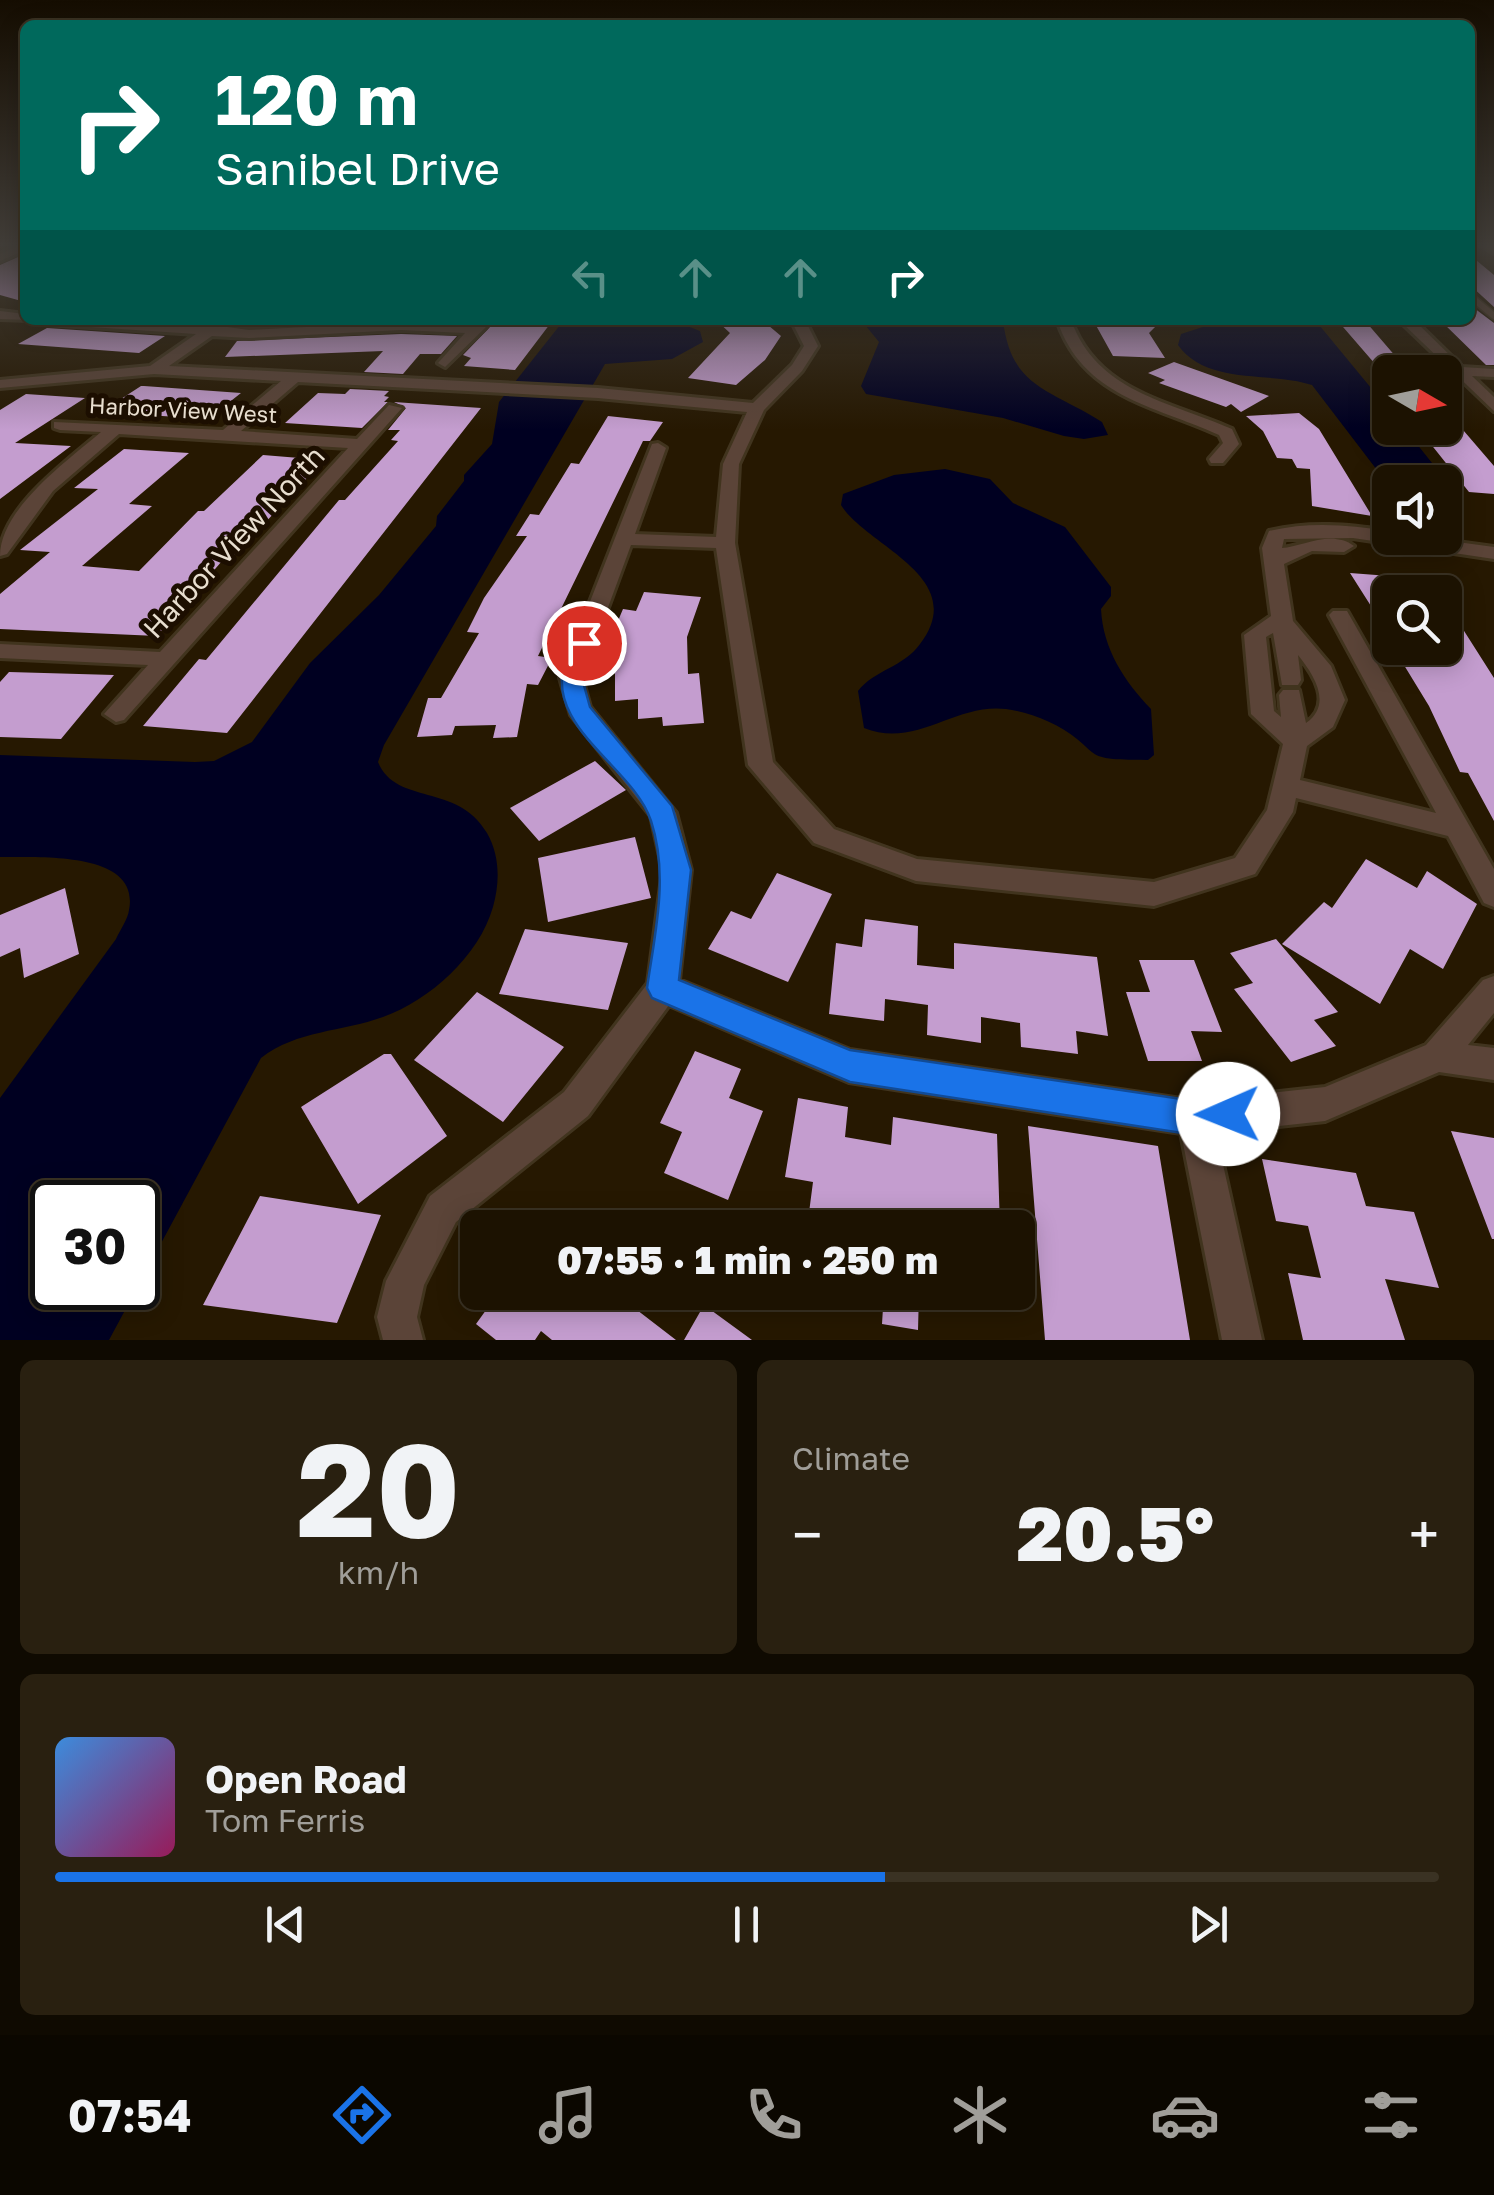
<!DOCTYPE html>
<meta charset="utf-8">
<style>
body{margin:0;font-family:"Golos Text",sans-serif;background:#292010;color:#f1f3f6;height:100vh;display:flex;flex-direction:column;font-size:38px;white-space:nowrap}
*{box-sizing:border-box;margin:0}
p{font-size:32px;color:#a09e99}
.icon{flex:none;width:55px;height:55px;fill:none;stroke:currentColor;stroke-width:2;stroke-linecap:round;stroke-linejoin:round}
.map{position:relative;height:1340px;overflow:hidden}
.sheet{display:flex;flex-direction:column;gap:20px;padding:20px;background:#0f0a01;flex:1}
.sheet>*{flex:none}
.top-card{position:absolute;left:20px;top:20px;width:1455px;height:305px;border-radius:15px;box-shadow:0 5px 25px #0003,0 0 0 2px #3a3223;background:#00695c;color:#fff;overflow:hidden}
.needle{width:65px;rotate:99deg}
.tools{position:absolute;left:1372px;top:355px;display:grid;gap:20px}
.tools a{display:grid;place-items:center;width:90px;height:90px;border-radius:15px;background:#1c1201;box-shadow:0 5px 25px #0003,0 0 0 2px #3a3223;font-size:50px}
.speed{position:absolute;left:30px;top:1180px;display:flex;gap:20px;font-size:50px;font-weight:700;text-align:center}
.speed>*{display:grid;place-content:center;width:130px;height:130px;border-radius:50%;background:#1c1201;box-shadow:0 5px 25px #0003,0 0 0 2px #3a3223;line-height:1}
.speed .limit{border:5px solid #111;border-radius:15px;background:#fff;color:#111}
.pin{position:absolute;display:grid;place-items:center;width:85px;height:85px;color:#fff;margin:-42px;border:5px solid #fff;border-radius:50%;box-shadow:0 2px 10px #0007}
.me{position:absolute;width:110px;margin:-55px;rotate:269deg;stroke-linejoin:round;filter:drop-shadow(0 0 8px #0008)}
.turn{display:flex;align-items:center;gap:35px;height:210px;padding:0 30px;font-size:45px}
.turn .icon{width:130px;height:130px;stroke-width:2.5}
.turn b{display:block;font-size:70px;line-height:85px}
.lanes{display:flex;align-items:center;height:95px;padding:0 30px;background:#0003;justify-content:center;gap:50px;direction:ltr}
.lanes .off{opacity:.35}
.big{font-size:75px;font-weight:800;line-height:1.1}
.sheet .card{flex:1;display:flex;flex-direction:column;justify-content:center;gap:15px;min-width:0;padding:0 35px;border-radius:15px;background:#292010}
.sheet .dial{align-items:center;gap:0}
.dial b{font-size:130px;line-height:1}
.song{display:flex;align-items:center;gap:30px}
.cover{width:120px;height:120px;border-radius:15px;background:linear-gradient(135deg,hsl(210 70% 55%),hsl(330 70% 35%))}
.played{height:10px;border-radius:5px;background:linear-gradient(90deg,#1a73e8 60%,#3a3223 60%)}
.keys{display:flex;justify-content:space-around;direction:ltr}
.heat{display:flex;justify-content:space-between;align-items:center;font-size:55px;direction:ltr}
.sheet .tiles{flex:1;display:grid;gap:20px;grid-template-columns:1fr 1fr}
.card:last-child{grid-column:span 2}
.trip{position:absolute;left:460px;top:1210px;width:575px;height:100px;border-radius:15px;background:#1c1201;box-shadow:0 5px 25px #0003,0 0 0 2px #3a3223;font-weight:800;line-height:100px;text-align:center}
.dock{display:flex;height:160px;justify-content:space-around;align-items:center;background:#0b0700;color:#a09e99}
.dock .icon{width:70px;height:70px}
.dock .active{color:#1a73e8}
.dock b{font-size:45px;color:#f1f3f6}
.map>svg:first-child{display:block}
.water{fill:#000021}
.building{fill:#c49dcf}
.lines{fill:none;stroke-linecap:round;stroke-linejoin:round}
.lane-casing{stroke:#41341e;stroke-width:9}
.street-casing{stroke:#41341e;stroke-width:6}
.lane{stroke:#5b4438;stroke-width:6}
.street{fill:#5b4438;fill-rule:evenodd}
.route{fill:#1a73e8;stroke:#114b97;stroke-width:2.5}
.labels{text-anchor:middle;stroke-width:10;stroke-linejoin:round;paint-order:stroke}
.far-street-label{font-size:22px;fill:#e8decf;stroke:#1c0e00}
.street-label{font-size:28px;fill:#e8decf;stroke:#1c0e00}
</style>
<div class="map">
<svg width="1494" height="1340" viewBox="0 0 1494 1340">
<rect width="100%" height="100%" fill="#261801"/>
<!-- water -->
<path class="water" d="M564,320H672L700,331L703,342L672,359L605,364L384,745L378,762C396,806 457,782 487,833C500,856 500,882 493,907C479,956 430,1000 383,1017C342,1032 297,1030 261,1058L138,1286V1202H52V1288H137L109,1340H0V1098L116,939C120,930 128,919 129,910C141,850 36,858 0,857V755L195,762L214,761L252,742L310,663L379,595L436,526L437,516L464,481V475L492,444L499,402Z
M861,320H1003C1011,389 1051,389 1102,422L1108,435L1084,439L1064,436L1003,418L866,394L861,386L879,342Z
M1267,320H1315L1390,411V428H1404L1456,493H1445V482H1390V487L1312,385C1271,371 1207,386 1178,345L1181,334L1209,325H1261Z
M945,469L990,479L1013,503L1065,527L1111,587V596L1101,609C1103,649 1124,681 1151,709L1154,755L1148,760C1133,759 1116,761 1102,757C1092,755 1085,745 1077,739C1059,724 1030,712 1006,709C954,703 916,749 864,728L858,691C874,670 904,667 920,644C971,577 866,546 841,505L843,494L894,475Z"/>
<!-- building -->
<path class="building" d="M25,254V302L0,295V265Z
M1470,255L1494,275V307L1470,285Z
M1470,305L1494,323V365H1486L1440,320H1470Z
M486,320H553L515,370L464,366L471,358L463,355L490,327Z
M716,320H762L781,336L765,360L736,385L688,378L730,333Z
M1093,320L1156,326L1149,333L1165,358L1113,356Z
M1337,320L1366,322L1409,372H1382Z
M47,328L165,336L139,353L18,344Z
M401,334L457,336L441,354H420L403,374L364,372L383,351L225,357L237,341Z
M1174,362L1244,387L1269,396L1241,412L1231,404L1226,407L1159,383L1165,380L1148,373Z
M141,386H144L241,393L208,419L101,412Z
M350,389L389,391L384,396L389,397L384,402H388L362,428L285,423L318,393L345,394Z
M26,394L85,398L15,443L71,446L0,499V410Z
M394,402L481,408L227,733L143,726L199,659L206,660L339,500H345L398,441L391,440L400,430H388L406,408Z
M1445,409L1494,466V494L1469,492L1418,428H1445Z
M1299,413L1319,429L1372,516L1312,506L1310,469L1297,468L1292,459L1277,458L1263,431L1246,416Z
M608,416L663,422L650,441H643L538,656L552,658L538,685L527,684L517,737L493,738L496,725L455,726L452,735L417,737L428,698H441L479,633L467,632L484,598L527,536H516L530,514L539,515L571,463L579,464Z
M124,449L189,453L129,504L152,506L82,566L139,571L198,511H204L263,455L324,460L229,561H222L157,636L0,629V594L50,552L20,550L98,489L74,488Z
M1350,573L1429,579L1428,592H1390V636Z
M644,592L701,597L687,637L688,674L699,673L704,723L663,726L662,717L638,719V699L615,701V672L606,673L609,642L623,609L636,611Z
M1445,601L1494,678V821L1468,773L1460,772L1429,706L1396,652L1443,655L1439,648H1445Z
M9,672L114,675L61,739L0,737V682Z
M595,761L626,790L539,841L510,808Z
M635,837L651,898L548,922L538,858Z
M1366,859L1417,888L1427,871L1477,904L1443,969L1410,949L1380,1004L1282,944L1324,902L1332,908Z
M777,873L832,894L788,982L708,949L731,911L751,919Z
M65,888L79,954L24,978L20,948L0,957V915Z
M865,919L918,926L917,965L954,969V943L1097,957L1108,1036L1076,1031L1078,1054L1021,1047L1020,1023L981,1017V1043L927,1035L928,1005L885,999L884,1021L829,1014L836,943L862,947Z
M525,929L628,943L608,1010L499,994Z
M1276,939L1338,1012L1314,1020L1336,1046L1291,1062L1234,989L1253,983L1230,953Z
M1139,960H1194L1222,1032L1191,1031L1202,1061H1148L1126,992H1150Z
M477,992L564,1047L503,1122L414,1060Z
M695,1051L741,1069L729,1098L763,1111L728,1200L664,1173L682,1132L660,1123Z
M384,1054H391L447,1136L358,1204L301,1107Z
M798,1098L848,1107L845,1137L891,1145L893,1117L997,1134L1000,1228H807L813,1182L785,1177Z
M1028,1126L1158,1146L1190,1340H1045Z
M1451,1131L1494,1138V1239H1492Z
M1262,1159L1356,1173L1366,1206L1414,1212L1439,1288L1385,1279L1405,1340H1303L1288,1273L1321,1278L1308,1226L1276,1221Z
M260,1196L381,1215L337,1323L203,1305Z
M499,1292H629L624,1300L676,1340H552L541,1331L535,1340H496L476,1324Z
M884,1292H919L918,1330L882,1324Z
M704,1305L752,1340H684Z"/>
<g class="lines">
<defs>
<path id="lane" d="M1470,296L1494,316"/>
<path id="street" d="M25,243V250L0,261V254Z
M1477,243L1494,245V253Z
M0,311L25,314V320H30L0,319Z
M38,320L213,325L249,330L401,322L472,326L480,321L487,325L485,328L445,367L438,363L465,333L401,330L249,338L212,336L169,366L598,388L753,403L792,365L804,346L791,320H805L818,346L802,371L764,410L739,464L735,543L773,762L834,829L917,859L1154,882L1235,858L1267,810L1283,744L1251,714L1244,635L1271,616L1262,548L1269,531C1310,521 1349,525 1390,531V538H1428L1494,547V559L1353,538L1284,539L1282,548C1301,547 1332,529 1354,546L1344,552L1312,551L1284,564L1293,621L1331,666L1345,700L1333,727L1307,746L1300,780L1436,813L1329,615L1333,611H1347L1494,869V907L1484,903L1448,836L1296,798L1293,812L1255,874L1154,906L916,881L814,843L748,765L716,548L631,545L582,678L590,707L676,813L691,870L679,980L850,1050L1195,1101L1325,1087L1426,1045L1483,980L1494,976V1013L1468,1045L1494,1048V1080L1439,1072L1325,1121L1216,1133L1262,1340H1222L1181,1133L849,1082L669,1005L588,1116L456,1222L424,1285L417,1317L423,1340H383L377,1317L386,1281L430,1196L564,1092L648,983L663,870L651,816L571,715L560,678L652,444L658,443L666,448L635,534L716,537L723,464L747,412L598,398L298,382L241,431L357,439L389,405L402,408L124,720L116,722L104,714L148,665L0,658V644L160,652L348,448L119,434L53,491L7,554L0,556C0,509 67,461 101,432L60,430L54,428V422L223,430L281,381L154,374L0,388V380L150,366L196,334L45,324ZM1273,633L1282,685H1298L1301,680L1298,655C1314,675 1333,704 1306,723L1299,690H1283L1279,695L1281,717L1274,711L1266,637Z
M1057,320H1071C1097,392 1168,401 1232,429L1239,444L1223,463H1211L1209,459L1223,443L1219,435C1153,405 1083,397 1057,320Z
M1399,320H1414L1462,367L1494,369V377L1472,376L1494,397V411Z"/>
</defs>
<!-- lane casing -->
<use href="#lane" class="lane-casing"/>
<!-- street casing -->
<use href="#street" class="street-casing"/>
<!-- lane -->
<use href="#lane" class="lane"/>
<!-- street -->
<use href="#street" class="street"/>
</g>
<!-- sky -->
<linearGradient id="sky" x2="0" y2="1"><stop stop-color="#150d01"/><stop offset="0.57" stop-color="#413d38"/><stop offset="1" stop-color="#413d38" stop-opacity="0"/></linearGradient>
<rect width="1494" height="430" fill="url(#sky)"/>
<!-- route -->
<path class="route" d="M584,636L595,643L582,678L590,707L672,806L691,870L679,980L850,1050L1195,1101L1228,1097L1240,1102L1245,1114L1240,1127L1195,1135L850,1082L652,998L647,988C655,932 669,876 651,821C633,766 541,726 566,659C571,648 571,640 584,636Z"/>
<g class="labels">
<!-- far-street labels -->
<g class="far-street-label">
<text transform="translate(183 410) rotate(3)" y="8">Harbor View West</text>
</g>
<!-- street labels -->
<g class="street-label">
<text transform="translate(234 542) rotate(-47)" y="10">Harbor View North</text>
</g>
</g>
</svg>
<div class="tools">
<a><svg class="needle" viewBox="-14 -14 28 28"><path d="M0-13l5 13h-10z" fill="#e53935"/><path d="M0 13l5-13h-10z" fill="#a09e99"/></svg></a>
<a><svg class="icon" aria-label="sound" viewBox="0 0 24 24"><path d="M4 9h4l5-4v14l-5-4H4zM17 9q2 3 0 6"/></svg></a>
<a><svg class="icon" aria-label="search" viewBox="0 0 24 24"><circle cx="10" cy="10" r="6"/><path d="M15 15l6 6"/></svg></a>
</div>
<div class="speed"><div class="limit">30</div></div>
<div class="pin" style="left:584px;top:643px;background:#d93025"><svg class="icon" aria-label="arrive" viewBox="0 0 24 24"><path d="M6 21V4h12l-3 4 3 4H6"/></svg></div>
<svg class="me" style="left:1228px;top:1114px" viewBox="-20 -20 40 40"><circle r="19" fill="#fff"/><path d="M0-13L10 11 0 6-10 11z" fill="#1a73e8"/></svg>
<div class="trip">07:55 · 1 min · 250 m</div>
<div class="top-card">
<div class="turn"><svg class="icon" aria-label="right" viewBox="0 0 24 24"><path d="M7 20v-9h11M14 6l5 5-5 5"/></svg><div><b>120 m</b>Sanibel Drive</div></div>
<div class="lanes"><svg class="icon off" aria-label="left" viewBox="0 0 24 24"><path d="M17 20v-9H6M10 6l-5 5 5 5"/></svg><svg class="icon off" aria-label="ahead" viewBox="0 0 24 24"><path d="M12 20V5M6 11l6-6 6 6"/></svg><svg class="icon off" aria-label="ahead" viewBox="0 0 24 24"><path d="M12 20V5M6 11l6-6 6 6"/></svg><svg class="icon" aria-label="right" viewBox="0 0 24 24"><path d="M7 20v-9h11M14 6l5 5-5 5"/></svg></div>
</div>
</div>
<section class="sheet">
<div class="tiles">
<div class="card dial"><b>20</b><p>km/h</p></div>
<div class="card"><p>Climate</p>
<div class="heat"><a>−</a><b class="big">20.5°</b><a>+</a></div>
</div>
<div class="card">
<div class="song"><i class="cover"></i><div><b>Open Road</b><p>Tom Ferris</p></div></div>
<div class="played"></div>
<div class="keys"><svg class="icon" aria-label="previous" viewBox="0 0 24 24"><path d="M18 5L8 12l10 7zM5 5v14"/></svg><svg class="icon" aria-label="pause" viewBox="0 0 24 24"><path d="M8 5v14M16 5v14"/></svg><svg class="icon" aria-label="next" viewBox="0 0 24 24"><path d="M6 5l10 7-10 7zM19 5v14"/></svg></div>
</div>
</div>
</section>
<nav class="dock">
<b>07:54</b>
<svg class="icon active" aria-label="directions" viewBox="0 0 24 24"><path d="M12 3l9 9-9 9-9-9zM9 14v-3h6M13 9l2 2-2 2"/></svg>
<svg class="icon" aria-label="music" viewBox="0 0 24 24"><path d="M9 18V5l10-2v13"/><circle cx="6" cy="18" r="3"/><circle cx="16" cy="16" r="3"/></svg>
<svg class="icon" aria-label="phone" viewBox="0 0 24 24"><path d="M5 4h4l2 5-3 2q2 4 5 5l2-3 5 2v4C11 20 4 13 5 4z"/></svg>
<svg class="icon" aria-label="climate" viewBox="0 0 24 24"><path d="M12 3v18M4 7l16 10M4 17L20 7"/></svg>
<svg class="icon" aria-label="car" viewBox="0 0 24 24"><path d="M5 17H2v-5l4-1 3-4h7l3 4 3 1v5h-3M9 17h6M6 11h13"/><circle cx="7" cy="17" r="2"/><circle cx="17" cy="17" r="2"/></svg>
<svg class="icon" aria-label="filters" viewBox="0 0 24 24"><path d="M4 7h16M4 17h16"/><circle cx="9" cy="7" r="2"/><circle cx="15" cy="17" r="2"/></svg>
</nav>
